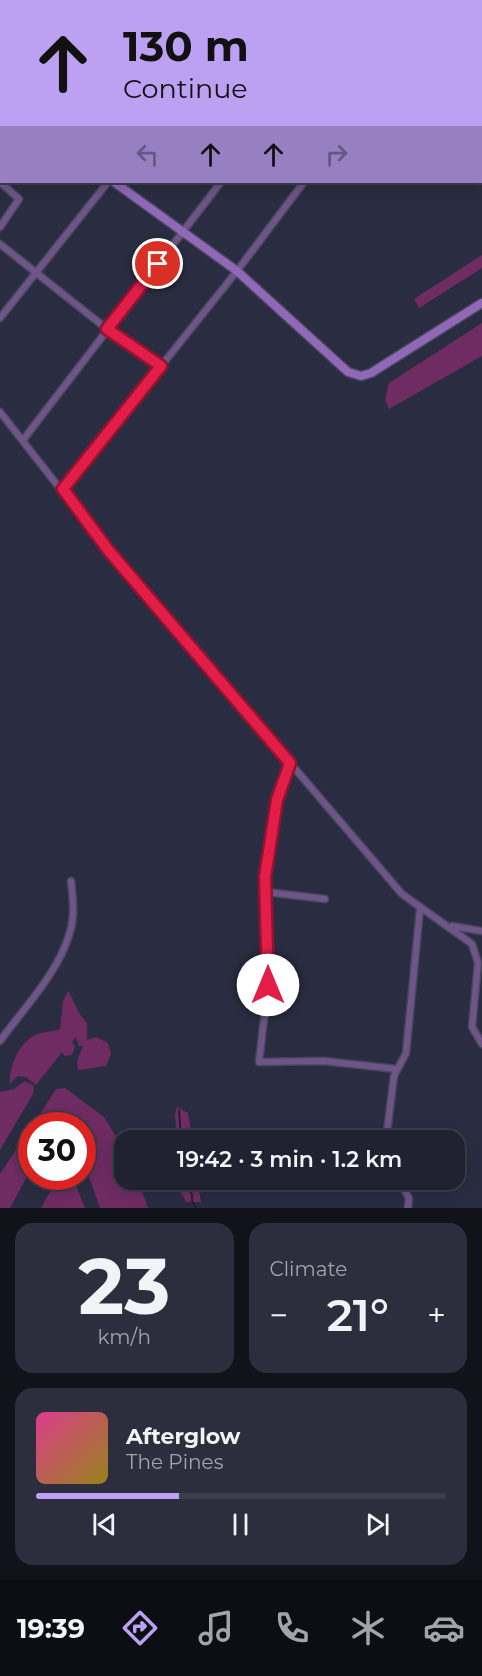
<!DOCTYPE html>
<meta charset="utf-8">
<style>
body{margin:0;font-family:Montserrat,sans-serif;background:#2d2e3d;color:#f1f3f6;height:100vh;display:flex;flex-direction:column;font-size:22px;white-space:nowrap}
*{box-sizing:border-box;margin:0}
p{font-size:20px;color:#a2a3ab}
.icon{flex:none;width:33px;height:33px;fill:none;stroke:currentColor;stroke-width:2;stroke-linecap:round;stroke-linejoin:round}
.map{position:relative;height:1208px;overflow:hidden}
.details{display:flex;flex-direction:column;gap:15px;padding:15px;background:#12121b;flex:1}
.details>*{flex:none}
.guide{position:absolute;left:0px;top:0px;width:483px;height:183px;box-shadow:0 3px 15px #0003,0 0 0 2px #3d3e4d;background:#bca0f2;color:#111;overflow:hidden}
.speed{position:absolute;left:18px;top:1112px;display:flex;gap:12px;font-size:30px;font-weight:700;text-align:center}
.speed>*{display:grid;place-content:center;width:78px;height:78px;border-radius:50%;background:#202131;box-shadow:0 3px 15px #0003,0 0 0 2px #3d3e4d;line-height:1}
.speed .limit{border:9px solid #d22;background:#fff;color:#111}
.pin{position:absolute;display:grid;place-items:center;width:51px;height:51px;color:#fff;margin:-26px;border:3px solid #fff;border-radius:50%;box-shadow:0 2px 6px #0007}
.me{position:absolute;width:66px;margin:-33px;rotate:0deg;stroke-linejoin:round;filter:drop-shadow(0 0 4px #0008)}
.turn{display:flex;align-items:center;gap:21px;height:126px;padding:0 24px;font-size:27px}
.turn .icon{width:78px;height:78px;stroke-width:2.5}
.turn b{display:block;font-size:42px;line-height:51px}
.lanes{display:flex;align-items:center;height:57px;padding:0 24px;background:#0003;justify-content:center;gap:30px;direction:ltr}
.lanes .off{opacity:.35}
.big{font-size:45px;font-weight:600;line-height:1.1}
.details .widget{flex:1;display:flex;flex-direction:column;justify-content:center;gap:9px;min-width:0;padding:0 21px;border-radius:18px;background:#2d2e3d}
.details .dial{align-items:center;gap:0}
.dial b{font-size:78px;line-height:1}
.song{display:flex;align-items:center;gap:18px}
.cover{width:72px;height:72px;border-radius:9px;background:linear-gradient(135deg,hsl(330 70% 55%),hsl(50 70% 35%))}
.played{height:6px;border-radius:3px;background:linear-gradient(90deg,#bca0f2 35%,#3d3e4d 35%)}
.keys{display:flex;justify-content:space-around;direction:ltr}
.heat{display:flex;justify-content:space-between;align-items:center;font-size:33px;direction:ltr}
.details .tiles{flex:1;display:grid;gap:15px;grid-template-columns:1fr 1fr}
.widget:last-child{grid-column:span 2}
.trip{position:absolute;left:114px;top:1130px;width:351px;height:60px;border-radius:18px;background:#202131;box-shadow:0 3px 15px #0003,0 0 0 2px #3d3e4d;font-weight:600;line-height:60px;text-align:center}
.dock{display:flex;height:96px;justify-content:space-around;align-items:center;background:#0d0d14;color:#a2a3ab}
.dock .icon{width:42px;height:42px}
.dock .current{color:#bca0f2}
.dock b{font-size:27px;color:#f1f3f6}
.map>svg:first-child{display:block}
.green{fill:#6f2c63}
.lines{fill:none;stroke-linecap:round;stroke-linejoin:round}
.stream{stroke:#0e1f24;stroke-width:1.5}
.street-casing{stroke:#45475b;stroke-width:9}
.secondary-casing{stroke:#45475b;stroke-width:11}
.street{stroke:#6e5487;stroke-width:6}
.secondary{stroke:#9167b8;stroke-width:8}
.route-casing{stroke:#92132f;stroke-width:15}
.route{stroke:#e11d48;stroke-width:10}
</style>
<div class="map">
<svg width="482" height="1208" viewBox="0 0 482 1208">
<rect width="100%" height="100%" fill="#2a2c41"/>
<!-- green -->
<path class="green" d="M482,255V268L419,308L414,299Z
M482,323V356L389,409L385,400L389,383Z
M68,991C75,1002 77,1013 87,1023V1040L96,1037L108,1043L111,1054L106,1066L78,1070L77,1061L83,1046H79L76,1037L72,1042L75,1047L72,1055L65,1056L62,1052L36,1085L26,1077L18,1076L10,1084C8,1067 21,1037 41,1033C48,1031 53,1032 60,1029L63,1001Z
M25,1081L34,1086L33,1094L0,1150V1092L14,1089Z
M65,1088L104,1117L124,1149V1179H138L148,1208H100L83,1160L82,1125H33L56,1089Z
M177,1107L188,1113L193,1140H177L175,1114Z
M31,1127V1169L10,1208H0V1174Z
M59,1176L74,1181L85,1208H41Z
M178,1179H197L201,1202H186L178,1187Z"/>
<g class="lines">
<!-- stream -->
<path class="stream" d="M179,1110L181,1140
M185,1179V1186L192,1194V1201L196,1208"/>
<defs>
<path id="street" d="M131,0L133,2
M56,2L57,0
M144,2L145,0
M246,2L247,0
M356,2L357,0
M435,2V0
M0,85L2,83
M0,182L19,199L0,227
M0,244L107,329L161,366
M0,318L108,182
M0,412L109,551L402,894L472,944L478,963L472,1027L482,1044
M23,440L221,182
M63,489L237,271L304,182
M266,892C264,849 276,803 290,763
M325,899L266,892L268,985L259,1062L324,1061L396,1069
M452,926L482,931
M0,1041C24,1008 59,972 70,932C75,916 73,898 71,881
M386,1140L394,1076L406,1053L420,909
M398,1179L409,1198L408,1208"/>
<path id="secondary" d="M0,90L2,91
M114,182L237,271L348,372L361,376L371,373L482,303"/>
</defs>
<!-- street casing -->
<use href="#street" class="street-casing"/>
<!-- secondary casing -->
<use href="#secondary" class="secondary-casing"/>
<!-- street -->
<use href="#street" class="street"/>
<!-- secondary -->
<use href="#secondary" class="secondary"/>
</g>
<g class="lines">
<defs>
<path id="route" d="M158,264L107,329L161,366L63,489L109,551L290,763L277,800L265,877L268,985"/>
</defs>
<!-- route casing -->
<use href="#route" class="route-casing"/>
<!-- route -->
<use href="#route" class="route"/>
</g>
</svg>
<div class="speed"><div class="limit">30</div></div>
<div class="pin" style="left:158px;top:264px;background:#d93025"><svg class="icon" aria-label="arrive" viewBox="0 0 24 24"><path d="M6 21V4h12l-3 4 3 4H6"/></svg></div>
<svg class="me" style="left:268px;top:985px" viewBox="-20 -20 40 40"><circle r="19" fill="#fff"/><path d="M0-13L10 11 0 6-10 11z" fill="#e11d48"/></svg>
<div class="trip">19:42 · 3 min · 1.2 km</div>
<div class="guide">
<div class="turn"><svg class="icon" aria-label="ahead" viewBox="0 0 24 24"><path d="M12 20V5M6 11l6-6 6 6"/></svg><div><b>130 m</b>Continue</div></div>
<div class="lanes"><svg class="icon off" aria-label="left" viewBox="0 0 24 24"><path d="M17 20v-9H6M10 6l-5 5 5 5"/></svg><svg class="icon" aria-label="ahead" viewBox="0 0 24 24"><path d="M12 20V5M6 11l6-6 6 6"/></svg><svg class="icon" aria-label="ahead" viewBox="0 0 24 24"><path d="M12 20V5M6 11l6-6 6 6"/></svg><svg class="icon off" aria-label="right" viewBox="0 0 24 24"><path d="M7 20v-9h11M14 6l5 5-5 5"/></svg></div>
</div>
</div>
<section class="details">
<div class="tiles">
<div class="widget dial"><b>23</b><p>km/h</p></div>
<div class="widget"><p>Climate</p>
<div class="heat"><a>−</a><b class="big">21°</b><a>+</a></div>
</div>
<div class="widget">
<div class="song"><i class="cover"></i><div><b>Afterglow</b><p>The Pines</p></div></div>
<div class="played"></div>
<div class="keys"><svg class="icon" aria-label="previous" viewBox="0 0 24 24"><path d="M18 5L8 12l10 7zM5 5v14"/></svg><svg class="icon" aria-label="pause" viewBox="0 0 24 24"><path d="M8 5v14M16 5v14"/></svg><svg class="icon" aria-label="next" viewBox="0 0 24 24"><path d="M6 5l10 7-10 7zM19 5v14"/></svg></div>
</div>
</div>
</section>
<nav class="dock">
<b>19:39</b>
<svg class="icon current" aria-label="directions" viewBox="0 0 24 24"><path d="M12 3l9 9-9 9-9-9zM9 14v-3h6M13 9l2 2-2 2"/></svg>
<svg class="icon" aria-label="music" viewBox="0 0 24 24"><path d="M9 18V5l10-2v13"/><circle cx="6" cy="18" r="3"/><circle cx="16" cy="16" r="3"/></svg>
<svg class="icon" aria-label="phone" viewBox="0 0 24 24"><path d="M5 4h4l2 5-3 2q2 4 5 5l2-3 5 2v4C11 20 4 13 5 4z"/></svg>
<svg class="icon" aria-label="climate" viewBox="0 0 24 24"><path d="M12 3v18M4 7l16 10M4 17L20 7"/></svg>
<svg class="icon" aria-label="car" viewBox="0 0 24 24"><path d="M5 17H2v-5l4-1 3-4h7l3 4 3 1v5h-3M9 17h6M6 11h13"/><circle cx="7" cy="17" r="2"/><circle cx="17" cy="17" r="2"/></svg>
</nav>
